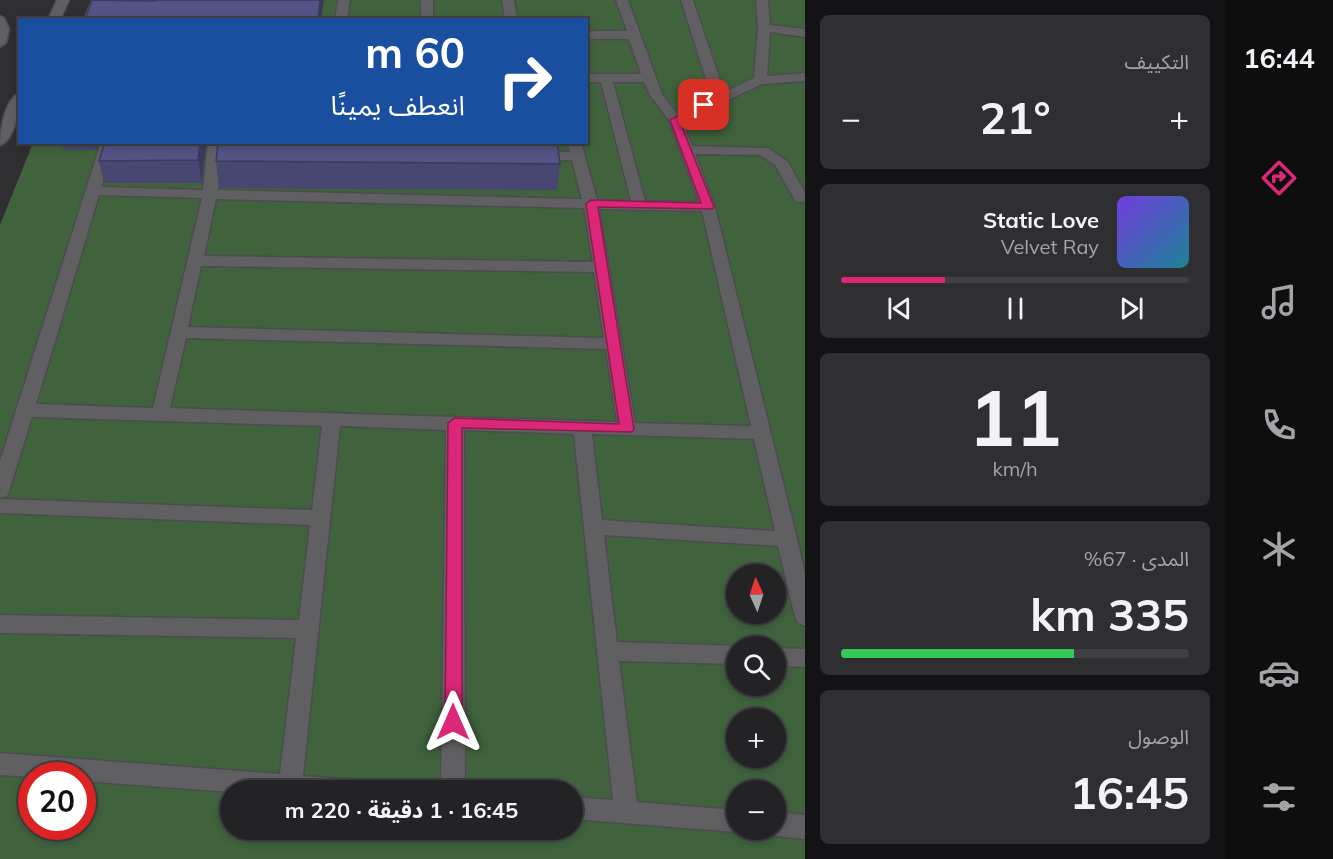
<!DOCTYPE html>
<html lang="ar">
<meta charset="utf-8">
<style>
body{margin:0;font-family:Mulish,"Noto Sans Arabic",sans-serif;background:#2f2f32;color:#f1f3f6;direction:rtl;height:100vh;display:flex;flex-direction:column;font-size:22px;white-space:nowrap}
*{box-sizing:border-box;margin:0}
p{font-size:20px;color:#a3a4a7}
.icon{flex:none;width:33px;height:33px;fill:none;stroke:currentColor;stroke-width:2;stroke-linecap:round;stroke-linejoin:round}
.map{position:relative;flex:1;overflow:hidden;direction:ltr}
.drawer{display:flex;flex-direction:column;gap:15px;padding:15px;background:#131315;width:420px}
.drawer>*{flex:none}
.top-card{position:absolute;left:18px;top:18px;width:570px;height:126px;border-radius:0px;box-shadow:0 3px 9px #0003,0 0 0 2px #404043;direction:rtl;background:#1a4fa0;color:#fff;overflow:hidden}
.needle{width:39px;rotate:357deg}
.fabs{position:absolute;left:726px;top:564px;display:grid;gap:12px}
.fabs a{display:grid;place-items:center;width:60px;height:60px;border-radius:50%;background:#232326;box-shadow:0 3px 9px #0003,0 0 0 2px #404043;font-size:30px}
.speed{position:absolute;left:18px;top:762px;display:flex;gap:12px;font-size:30px;font-weight:700;text-align:center}
.speed>*{display:grid;place-content:center;width:78px;height:78px;border-radius:50%;background:#232326;box-shadow:0 3px 9px #0003,0 0 0 2px #404043;line-height:1}
.speed .limit{border:9px solid #d22;background:#fff;color:#111}
.pin{position:absolute;display:grid;place-items:center;width:51px;height:51px;color:#fff;margin:-26px;border-radius:12px;box-shadow:0 3px 9px #0006}
.me{position:absolute;width:66px;margin:-33px;rotate:0deg;stroke-linejoin:round;filter:drop-shadow(0 0 4px #0008)}
.turn{display:flex;align-items:center;gap:21px;height:126px;padding:0 24px;font-size:27px}
.turn .icon{width:78px;height:78px;stroke-width:2.5}
.turn b{display:block;font-size:42px;line-height:51px}
.big{font-size:45px;font-weight:700;line-height:1.1}
.drawer .tile{flex:1;display:flex;flex-direction:column;justify-content:center;gap:9px;min-width:0;padding:0 21px;border-radius:9px;background:#2f2f32}
.drawer .dial{align-items:center;gap:0}
.dial b{font-size:78px;line-height:1}
.song{display:flex;align-items:center;gap:18px}
.cover{width:72px;height:72px;border-radius:9px;background:linear-gradient(135deg,hsl(260 70% 55%),hsl(190 70% 35%))}
.played{height:6px;border-radius:3px;background:linear-gradient(90deg,#db2777 30%,#404043 30%)}
.keys{display:flex;justify-content:space-around;direction:ltr}
.heat{display:flex;justify-content:space-between;align-items:center;font-size:33px;direction:ltr}
.charge{height:9px;border-radius:4px;background:linear-gradient(90deg,#34c759 67%,#404043 0)}
.trip{position:absolute;left:220px;top:780px;width:363px;height:60px;border-radius:30px;background:#232326;box-shadow:0 3px 9px #0003,0 0 0 2px #404043;font-weight:700;line-height:60px;text-align:center;direction:rtl}
main{display:flex;flex:1;min-height:0}
.menu{display:flex;flex-direction:column;width:108px;justify-content:space-around;align-items:center;background:#0e0e0f;color:#a3a4a7}
.menu .icon{width:42px;height:42px}
.menu .selected{color:#db2777}
.menu b{font-size:27px;color:#f1f3f6}
.map>svg:first-child{display:block}
.green{fill:#40623d;fill-rule:evenodd}
.lines{fill:none;stroke-linecap:round;stroke-linejoin:round}
.lane-casing{stroke:#4c4c4f;stroke-width:3}
.secondary-casing{stroke:#4c4c4f;stroke-width:3}
.lane{fill:#606063;fill-rule:evenodd}
.secondary{fill:#606063;fill-rule:evenodd}
.wall{fill:#474772}
.shaded-wall{fill:#3a3a5d}
.building{fill:#535385;stroke:#3a3a5d;stroke-width:1.5}
.route{fill:#db2777;stroke:#8e194d;stroke-width:1.5}
</style>
<main>
<nav class="menu">
<b>16:44</b>
<svg class="icon selected" aria-label="directions" viewBox="0 0 24 24"><path d="M12 3l9 9-9 9-9-9zM9 14v-3h6M13 9l2 2-2 2"/></svg>
<svg class="icon" aria-label="music" viewBox="0 0 24 24"><path d="M9 18V5l10-2v13"/><circle cx="6" cy="18" r="3"/><circle cx="16" cy="16" r="3"/></svg>
<svg class="icon" aria-label="phone" viewBox="0 0 24 24"><path d="M5 4h4l2 5-3 2q2 4 5 5l2-3 5 2v4C11 20 4 13 5 4z"/></svg>
<svg class="icon" aria-label="climate" viewBox="0 0 24 24"><path d="M12 3v18M4 7l16 10M4 17L20 7"/></svg>
<svg class="icon" aria-label="car" viewBox="0 0 24 24"><path d="M5 17H2v-5l4-1 3-4h7l3 4 3 1v5h-3M9 17h6M6 11h13"/><circle cx="7" cy="17" r="2"/><circle cx="17" cy="17" r="2"/></svg>
<svg class="icon" aria-label="filters" viewBox="0 0 24 24"><path d="M4 7h16M4 17h16"/><circle cx="9" cy="7" r="2"/><circle cx="15" cy="17" r="2"/></svg>
</nav>
<section class="drawer">
<div class="tile"><p>التكييف</p>
<div class="heat"><a>−</a><b class="big">21°</b><a>+</a></div>
</div>
<div class="tile">
<div class="song"><i class="cover"></i><div><b>Static Love</b><p>Velvet Ray</p></div></div>
<div class="played"></div>
<div class="keys"><svg class="icon" aria-label="previous" viewBox="0 0 24 24"><path d="M18 5L8 12l10 7zM5 5v14"/></svg><svg class="icon" aria-label="pause" viewBox="0 0 24 24"><path d="M8 5v14M16 5v14"/></svg><svg class="icon" aria-label="next" viewBox="0 0 24 24"><path d="M6 5l10 7-10 7zM19 5v14"/></svg></div>
</div>
<div class="tile dial"><b>11</b><p>km/h</p></div>
<div class="tile"><p>المدى · 67%</p><b class="big">335 km</b><div class="charge"></div></div>
<div class="tile"><p>الوصول</p><b class="big">16:45</b></div>
</section>
<div class="map">
<svg width="805" height="859" viewBox="0 0 805 859">
<rect width="100%" height="100%" fill="#2f2f32"/>
<!-- green -->
<path class="green" d="M91,0H805V859H0V225L33,143L586,142V20L83,19ZM736,574H776V614H736ZM736,646H776V686H736ZM736,718H776V758H736ZM32,776H82V826H32ZM231,790H573V830H231ZM736,790H776V830H736Z"/>
<g class="lines">
<defs>
<path id="lane" d="M338,0H350L347,20H335Z
M421,0H433V20H421Z
M502,0H514L517,20H505Z
M616,0H628L662,94L677,114L712,98L681,0H693L724,92L754,78L758,28L756,0H768L770,25L805,29V37L770,32L767,76L805,73V81L762,84L682,122L692,146L768,148L788,162L805,193V202H796L775,165L760,155L695,154L715,207L797,539L805,574V626L798,623L795,617L778,546L604,535L617,642L738,646L736,664L619,661L637,802L736,810V830H744L736,832L573,819V797L613,800L574,434L464,430L465,790H441L446,430L340,426L303,776L346,779L354,782L358,790L231,792L82,781V776L32,777L0,775V753L280,774L296,638L0,633V615L299,620L310,525L0,513V499L312,510L322,426L32,417L9,491L7,496L0,498V461L101,142H115L101,187L203,190L208,142H222L218,190L582,199L572,160H536L529,156L536,152H570L567,142H581L597,200L631,201L601,82H586V74H641L629,39H586V31H627ZM613,82H644L650,95L669,120L699,202L645,201ZM99,195L202,198L153,408L36,404ZM216,199L584,208L593,262L204,256ZM599,209L702,211L751,426L635,423ZM201,266L594,272L604,338L188,327ZM186,338L606,349L617,422L170,408ZM592,434L754,439L775,531L602,520Z
M776,648L805,649V667L776,666Z
M776,812L805,815V839L776,836L768,832L766,830H776Z"/>
<path id="secondary" d="M57,0H69L60,20H48Z
M0,16L4,18L9,29L6,43L0,47Z
M20,93C20,106 15,141 0,145C0,131 5,98 20,93Z"/>
</defs>
<!-- lane casing -->
<use href="#lane" class="lane-casing"/>
<!-- secondary casing -->
<use href="#secondary" class="secondary-casing"/>
<!-- lane -->
<use href="#lane" class="lane"/>
<!-- secondary -->
<use href="#secondary" class="secondary"/>
</g>
<!-- wall -->
<path class="wall" d="M61,142H99L96,150L63,149Z
M105,142H206L202,183H104L99,161Z
M216,161L560,164L557,190L219,188Z"/>
<!-- shaded-wall -->
<path class="shaded-wall" d="M320,0H324L321,20H318Z
M95,142H99L96,150Z
M200,142H206L202,183L198,160Z"/>
<!-- building -->
<path class="building" d="M92,0L154,1V0H320L318,20H85Z
M105,142H200L198,160L99,161Z
M218,142H557L560,164L216,161Z"/>
<!-- route -->
<path class="route" d="M704,102L708,103V107L680,122L714,207L712,209L598,207L634,429L632,432L462,428V722L459,727L453,729L447,727L445,722L448,423L455,418L619,424L586,204L591,200L701,203L670,120Z"/>
</svg>
<div class="fabs">
<a><svg class="needle" viewBox="-14 -14 28 28"><path d="M0-13l5 13h-10z" fill="#e53935"/><path d="M0 13l5-13h-10z" fill="#a3a4a7"/></svg></a>
<a><svg class="icon" aria-label="search" viewBox="0 0 24 24"><circle cx="10" cy="10" r="6"/><path d="M15 15l6 6"/></svg></a>
<a>+</a>
<a>−</a>
</div>
<div class="speed"><div class="limit">20</div></div>
<div class="pin" style="left:704px;top:105px;background:#d93025"><svg class="icon" aria-label="arrive" viewBox="0 0 24 24"><path d="M6 21V4h12l-3 4 3 4H6"/></svg></div>
<svg class="me" style="left:453px;top:722px" viewBox="-20 -20 40 40"><path d="M0-17L14 15 0 8-14 15z" fill="#db2777" stroke="#fff" stroke-width="4"/></svg>
<div class="trip">16:45 · 1 دقيقة · 220 m</div>
<div class="top-card">
<div class="turn"><svg class="icon" aria-label="right" viewBox="0 0 24 24"><path d="M7 20v-9h11M14 6l5 5-5 5"/></svg><div><b>60 m</b>انعطف يمينًا</div></div>
</div>
</div>
</main>
